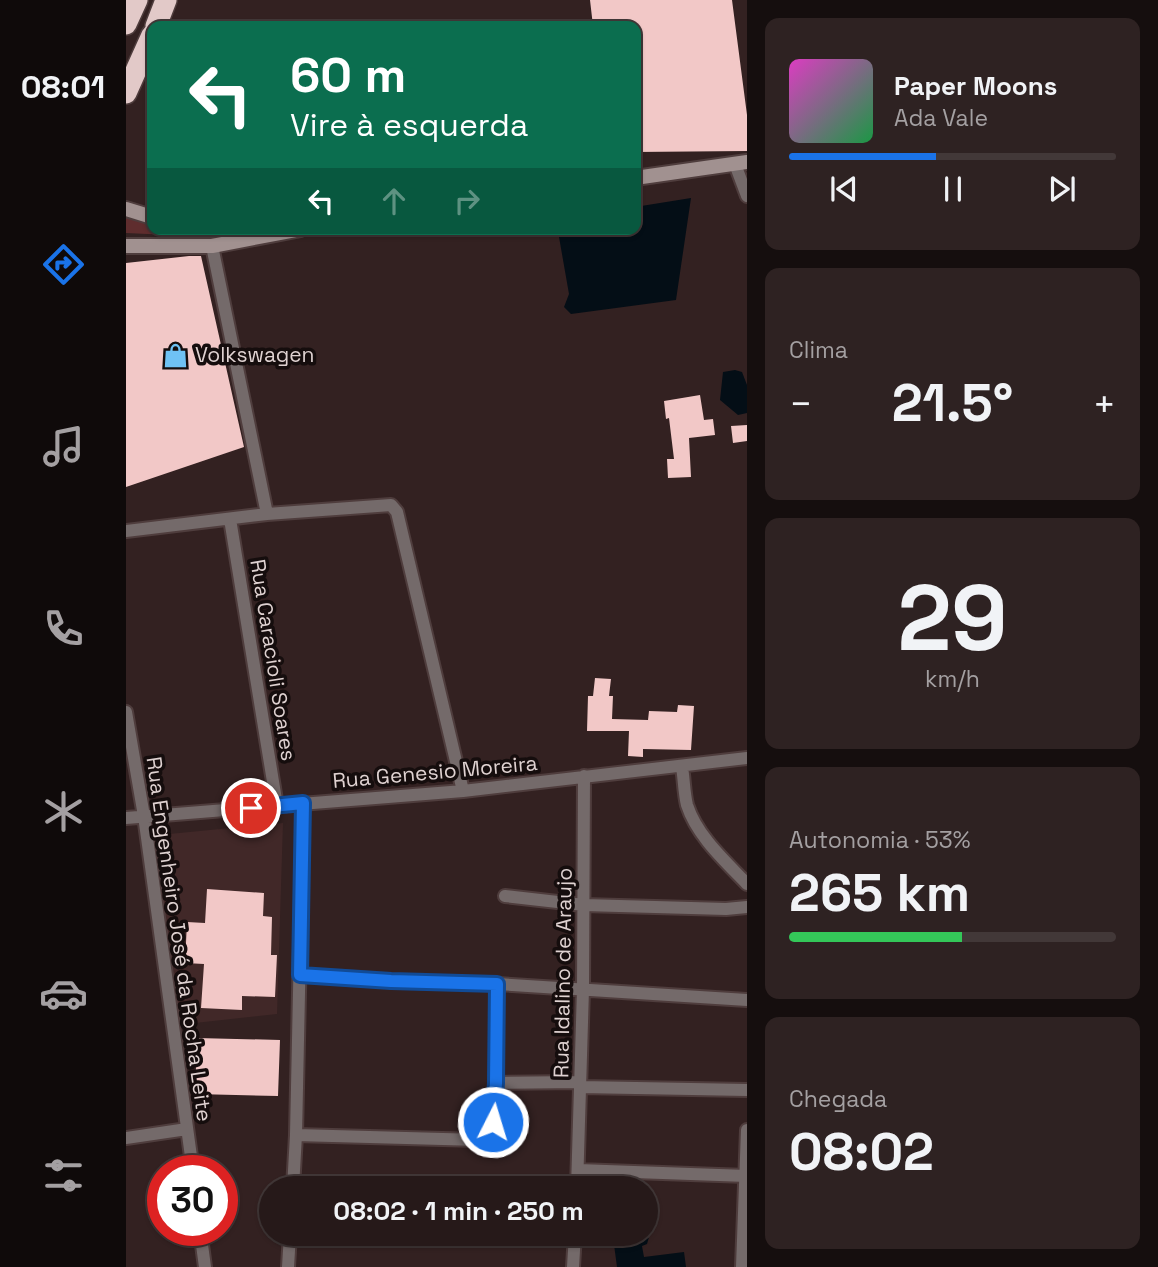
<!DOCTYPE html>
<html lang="pt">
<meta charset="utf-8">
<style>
body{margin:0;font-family:"Space Grotesk",sans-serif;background:#2e2222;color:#f1f3f6;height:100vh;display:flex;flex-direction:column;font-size:26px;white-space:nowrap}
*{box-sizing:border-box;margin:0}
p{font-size:23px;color:#a4a0a2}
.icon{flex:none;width:38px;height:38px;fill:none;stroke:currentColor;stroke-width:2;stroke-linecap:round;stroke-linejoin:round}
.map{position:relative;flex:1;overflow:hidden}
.side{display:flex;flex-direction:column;gap:18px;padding:18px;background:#150e0e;width:411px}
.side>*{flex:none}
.banner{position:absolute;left:21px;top:21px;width:494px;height:214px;border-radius:14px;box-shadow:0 2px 5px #0004,0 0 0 2px #423838;background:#0b6e4f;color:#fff;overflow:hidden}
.speed{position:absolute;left:21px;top:1155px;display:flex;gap:14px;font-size:35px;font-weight:700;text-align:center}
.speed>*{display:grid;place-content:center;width:91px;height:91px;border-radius:50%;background:#261919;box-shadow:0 2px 5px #0004,0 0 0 2px #423838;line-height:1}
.speed .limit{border:10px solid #d22;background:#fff;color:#111}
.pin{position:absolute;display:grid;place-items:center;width:60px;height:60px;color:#fff;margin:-30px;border:4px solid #fff;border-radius:50%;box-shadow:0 2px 7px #0007}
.me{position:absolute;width:77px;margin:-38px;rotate:5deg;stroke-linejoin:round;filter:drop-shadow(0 0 5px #0008)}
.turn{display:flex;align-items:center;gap:24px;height:147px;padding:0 28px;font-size:32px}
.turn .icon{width:91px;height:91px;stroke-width:2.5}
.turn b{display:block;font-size:49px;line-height:60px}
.lanes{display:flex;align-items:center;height:66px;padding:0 28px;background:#0003;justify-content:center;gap:35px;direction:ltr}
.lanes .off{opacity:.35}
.big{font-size:52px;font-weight:600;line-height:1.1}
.side .tile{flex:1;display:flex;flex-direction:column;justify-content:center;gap:10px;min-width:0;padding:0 24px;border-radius:14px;background:#2e2222}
.side .dial{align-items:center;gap:0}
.dial b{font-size:91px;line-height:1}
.song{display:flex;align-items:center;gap:21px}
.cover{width:84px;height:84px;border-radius:10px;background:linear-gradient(135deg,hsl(310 70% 55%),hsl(140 70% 35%))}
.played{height:7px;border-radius:4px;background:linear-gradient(90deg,#1a73e8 45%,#423838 45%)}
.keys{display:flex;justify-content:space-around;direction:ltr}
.heat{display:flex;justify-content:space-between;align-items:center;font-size:38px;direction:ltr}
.charge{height:10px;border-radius:5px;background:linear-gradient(90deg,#34c759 53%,#423838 0)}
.trip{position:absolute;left:133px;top:1176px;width:399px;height:70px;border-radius:35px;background:#261919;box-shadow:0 2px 5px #0004,0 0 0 2px #423838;font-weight:600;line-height:70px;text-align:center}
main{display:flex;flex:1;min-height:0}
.menu{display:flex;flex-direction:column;width:126px;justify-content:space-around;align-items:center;background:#0f0a0a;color:#a4a0a2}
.menu .icon{width:49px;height:49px}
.menu .on{color:#1a73e8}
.menu b{font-size:32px;color:#f1f3f6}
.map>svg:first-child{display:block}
.built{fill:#412828}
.green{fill:#5f2d2e}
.water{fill:#040e16}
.building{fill:#f2c8c7}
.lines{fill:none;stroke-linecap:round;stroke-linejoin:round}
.street-casing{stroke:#4f3d3d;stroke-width:16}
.secondary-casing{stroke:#4f3d3d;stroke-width:18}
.highway-casing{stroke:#4f3d3d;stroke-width:24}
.street{stroke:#746a6a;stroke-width:12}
.secondary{stroke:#a19190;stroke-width:14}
.highway{stroke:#e2c9c8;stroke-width:21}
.route-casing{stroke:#114b97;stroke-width:18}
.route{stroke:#1a73e8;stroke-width:12}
.labels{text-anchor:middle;stroke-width:7;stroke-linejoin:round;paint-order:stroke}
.poi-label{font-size:21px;fill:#dfd2d1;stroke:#150d0d;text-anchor:start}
.street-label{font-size:21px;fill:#dfd2d1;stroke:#150d0d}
</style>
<main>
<nav class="menu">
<b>08:01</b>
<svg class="icon on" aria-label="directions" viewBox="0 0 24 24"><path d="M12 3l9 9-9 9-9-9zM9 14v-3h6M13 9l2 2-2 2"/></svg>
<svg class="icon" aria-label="music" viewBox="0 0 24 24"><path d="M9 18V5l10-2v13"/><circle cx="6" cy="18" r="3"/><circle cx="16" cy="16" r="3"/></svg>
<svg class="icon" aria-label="phone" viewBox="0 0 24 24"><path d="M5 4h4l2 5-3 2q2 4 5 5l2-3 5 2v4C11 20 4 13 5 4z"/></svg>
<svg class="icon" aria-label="climate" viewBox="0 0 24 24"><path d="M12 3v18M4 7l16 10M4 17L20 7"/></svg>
<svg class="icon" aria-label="car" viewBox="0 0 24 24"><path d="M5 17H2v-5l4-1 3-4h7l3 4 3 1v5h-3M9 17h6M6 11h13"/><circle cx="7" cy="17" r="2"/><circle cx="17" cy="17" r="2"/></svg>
<svg class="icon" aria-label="filters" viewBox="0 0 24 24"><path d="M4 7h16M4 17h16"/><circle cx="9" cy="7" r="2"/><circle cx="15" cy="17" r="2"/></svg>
</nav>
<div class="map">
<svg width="621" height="1267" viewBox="0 0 621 1267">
<rect width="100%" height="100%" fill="#332121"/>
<!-- built -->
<path class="built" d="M157,823L151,1014L51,1025L23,836Z"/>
<!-- green -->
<path class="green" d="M0,211L26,222V229L75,230L73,234L43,235L0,233Z"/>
<!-- water -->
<path class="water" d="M565,198L550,300L445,314L438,307L443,294L433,237L428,236V229H509V207Z
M609,370L616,372L621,385V413L612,415L594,400L597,372Z
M520,1232L523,1237L521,1244L516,1246L518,1257L558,1252L560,1267H491L487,1237L489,1234H520Z"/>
<!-- building -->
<path class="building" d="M464,0H606L621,115V151L509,152V26H467Z
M63,256H75L118,447L0,487V263Z
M574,395L578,420L587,419L589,435L563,438L565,477L542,478L541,459H548L543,418L540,419L538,401Z
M621,425V441L607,443L605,426Z
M469,678L485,679L483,696H487L486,719L522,720L523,711L551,712L552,705L568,706L565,750L517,749V757L502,756L503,731H461L462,696H467Z
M81,889L138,893L137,916L146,917L145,955H151L149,997L116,996V1010L75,1008L78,964L59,963L61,922L79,923Z
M71,1038L154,1040L152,1096L69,1094Z"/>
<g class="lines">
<defs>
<path id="street" d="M609,164L621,196
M86,246L141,514
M104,519L151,806
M0,531L141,514L265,505L271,512L337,791
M0,712L18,816L67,1171
M556,767C558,779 558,793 561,805C571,836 599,861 621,884
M0,818L337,791L621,758
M379,896L458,905L600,909L621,907
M174,975L265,981L371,984L621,1000
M370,1083L454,1082
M454,1087L621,1090
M170,1135L353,1140L360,1136L367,1122L370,1083L371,984
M0,1138L61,1129
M452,1170L621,1176
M167,1188L170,1135L177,803
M451,1188L457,989L458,776
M74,1230L79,1267
M162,1267L164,1234
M447,1267L449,1234
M616,1267L621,1130"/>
<path id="secondary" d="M509,178L621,162
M0,209L26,217
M0,246H86L175,229"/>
<path id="highway" d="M0,24L11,0
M30,26L40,0
M0,93L26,35"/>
</defs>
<!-- street casing -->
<use href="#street" class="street-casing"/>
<!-- secondary casing -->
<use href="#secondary" class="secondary-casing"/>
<!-- highway casing -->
<use href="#highway" class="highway-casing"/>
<!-- street -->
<use href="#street" class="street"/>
<!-- secondary -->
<use href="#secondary" class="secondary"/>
<!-- highway -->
<use href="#highway" class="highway"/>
</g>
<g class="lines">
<defs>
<path id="route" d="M125,808L177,803L174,975L265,981L371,984L370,1083L367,1122"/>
</defs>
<!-- route casing -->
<use href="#route" class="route-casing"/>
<!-- route -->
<use href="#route" class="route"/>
</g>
<!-- icons -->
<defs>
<symbol id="shop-bare" viewBox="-9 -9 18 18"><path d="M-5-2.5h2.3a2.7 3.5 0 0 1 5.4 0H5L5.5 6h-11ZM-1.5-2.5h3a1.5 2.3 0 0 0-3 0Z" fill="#6fc2f4" stroke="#150d0d" stroke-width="2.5" paint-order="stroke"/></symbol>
</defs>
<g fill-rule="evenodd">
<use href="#shop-bare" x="32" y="338" width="35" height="35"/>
</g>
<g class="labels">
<!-- poi labels -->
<g class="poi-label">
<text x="69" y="362">Volkswagen</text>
</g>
<!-- street labels -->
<g class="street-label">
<text transform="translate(147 660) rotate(81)" y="7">Rua Caracioli Soares</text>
<text transform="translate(309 772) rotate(-5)" y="7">Rua Genesio Moreira</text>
<text transform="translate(53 939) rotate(82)" y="7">Rua Engenheiro José da Rocha Leite</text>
<text transform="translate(437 973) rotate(-89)" y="7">Rua Idalino de Araujo</text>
</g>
</g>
</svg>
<div class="speed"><div class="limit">30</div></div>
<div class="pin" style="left:125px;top:808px;background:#d93025"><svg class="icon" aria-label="arrive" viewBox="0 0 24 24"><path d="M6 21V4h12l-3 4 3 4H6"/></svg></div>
<svg class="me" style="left:367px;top:1122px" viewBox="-20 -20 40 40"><circle r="17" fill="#1a73e8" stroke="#fff" stroke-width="3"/><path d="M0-11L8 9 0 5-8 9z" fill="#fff"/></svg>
<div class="trip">08:02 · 1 min · 250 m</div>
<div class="banner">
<div class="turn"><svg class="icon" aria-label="left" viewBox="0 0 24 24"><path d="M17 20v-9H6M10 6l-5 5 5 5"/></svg><div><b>60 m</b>Vire à esquerda</div></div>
<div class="lanes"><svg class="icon" aria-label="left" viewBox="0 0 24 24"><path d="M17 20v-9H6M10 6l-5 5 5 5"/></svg><svg class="icon off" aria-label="ahead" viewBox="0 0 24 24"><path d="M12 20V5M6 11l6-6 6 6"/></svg><svg class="icon off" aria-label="right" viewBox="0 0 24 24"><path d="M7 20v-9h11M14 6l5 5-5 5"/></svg></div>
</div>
</div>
<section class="side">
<div class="tile">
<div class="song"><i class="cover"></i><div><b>Paper Moons</b><p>Ada Vale</p></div></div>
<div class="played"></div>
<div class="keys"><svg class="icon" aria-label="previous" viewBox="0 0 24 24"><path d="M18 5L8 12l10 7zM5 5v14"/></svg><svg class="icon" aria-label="pause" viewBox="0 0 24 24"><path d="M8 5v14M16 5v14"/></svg><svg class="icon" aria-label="next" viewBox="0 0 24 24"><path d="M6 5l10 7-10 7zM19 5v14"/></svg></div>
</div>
<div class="tile"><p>Clima</p>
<div class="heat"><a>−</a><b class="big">21.5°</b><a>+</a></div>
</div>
<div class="tile dial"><b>29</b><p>km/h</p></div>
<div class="tile"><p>Autonomia · 53%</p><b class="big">265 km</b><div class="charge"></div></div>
<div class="tile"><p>Chegada</p><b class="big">08:02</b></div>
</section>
</main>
